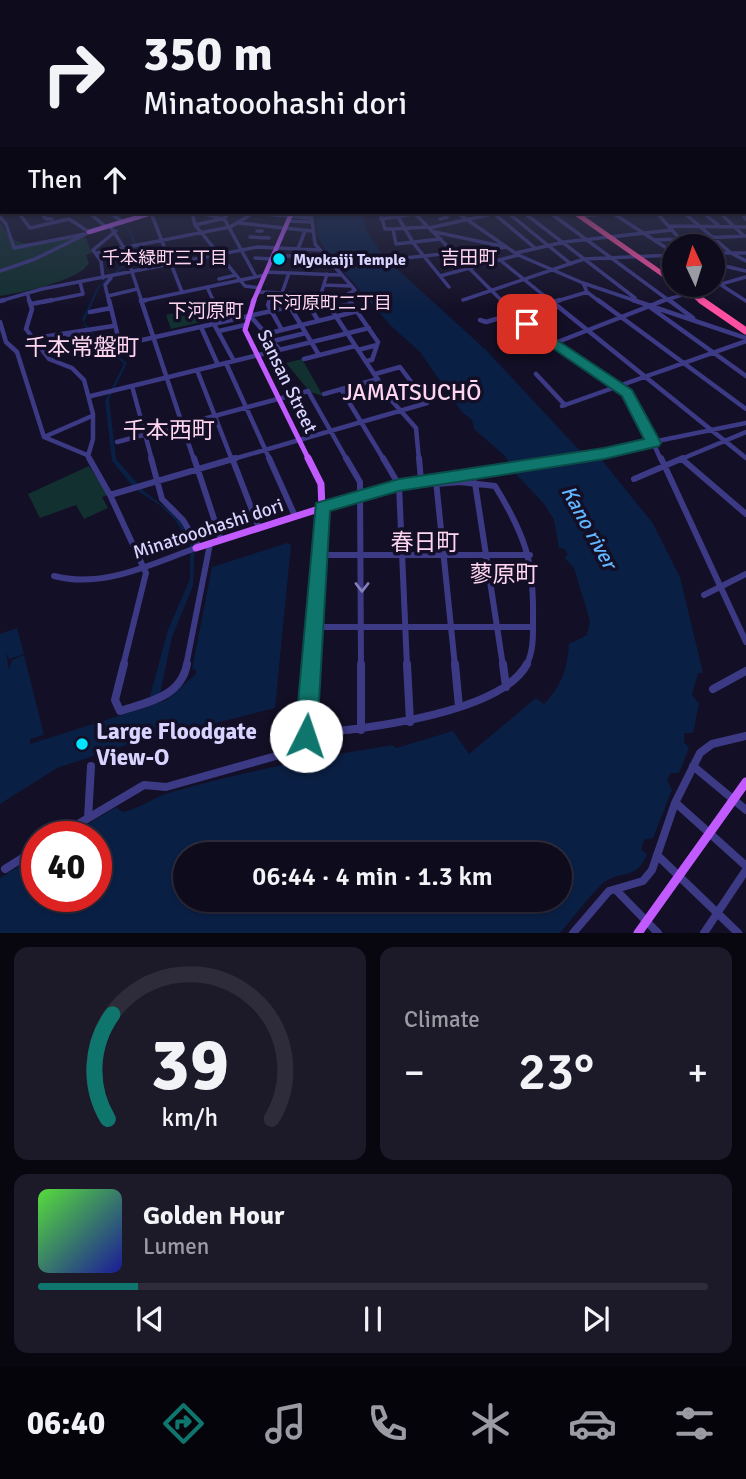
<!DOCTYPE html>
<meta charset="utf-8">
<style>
body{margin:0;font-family:Signika,"Noto Sans JP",sans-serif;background:#1c1929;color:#f1f3f6;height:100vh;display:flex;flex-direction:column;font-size:26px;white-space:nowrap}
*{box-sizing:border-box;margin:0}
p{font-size:23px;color:#9b9ba3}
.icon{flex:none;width:38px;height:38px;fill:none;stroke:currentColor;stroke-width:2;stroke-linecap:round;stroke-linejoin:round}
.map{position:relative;height:933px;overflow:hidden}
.panel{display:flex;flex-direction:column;gap:14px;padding:14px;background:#08060f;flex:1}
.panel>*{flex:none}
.top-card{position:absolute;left:0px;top:0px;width:747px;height:214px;box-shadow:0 2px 5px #0004,0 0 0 2px #2e2b3b;background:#0e0b1c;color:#f1f3f6;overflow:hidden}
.needle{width:46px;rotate:356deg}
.buttons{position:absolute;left:662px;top:234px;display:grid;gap:14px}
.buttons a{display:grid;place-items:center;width:63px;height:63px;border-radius:50%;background:#0e0b1c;box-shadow:0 2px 5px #0004,0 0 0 2px #2e2b3b;font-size:35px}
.speed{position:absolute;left:21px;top:821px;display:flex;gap:14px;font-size:35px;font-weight:700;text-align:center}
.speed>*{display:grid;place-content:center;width:91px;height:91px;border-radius:50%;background:#0e0b1c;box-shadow:0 2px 5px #0004,0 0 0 2px #2e2b3b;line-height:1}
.speed .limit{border:10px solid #d22;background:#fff;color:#111}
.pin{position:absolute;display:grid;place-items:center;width:60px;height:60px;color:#fff;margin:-30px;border-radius:14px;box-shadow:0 4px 10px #0006}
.me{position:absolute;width:77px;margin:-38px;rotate:4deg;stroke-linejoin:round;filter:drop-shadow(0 0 5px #0008)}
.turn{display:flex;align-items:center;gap:24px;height:147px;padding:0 28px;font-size:32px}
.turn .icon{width:91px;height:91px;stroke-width:2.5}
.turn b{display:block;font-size:49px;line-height:60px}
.then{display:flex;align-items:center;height:66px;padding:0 28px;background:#0003;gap:14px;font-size:26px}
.big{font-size:52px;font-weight:600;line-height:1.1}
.panel .widget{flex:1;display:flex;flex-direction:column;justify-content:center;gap:10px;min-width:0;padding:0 24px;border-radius:14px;background:#1c1929}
.panel .dial{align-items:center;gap:0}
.dial svg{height:182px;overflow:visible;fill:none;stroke:#2e2b3b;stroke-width:7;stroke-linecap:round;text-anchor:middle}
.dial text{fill:#f1f3f6;stroke:none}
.song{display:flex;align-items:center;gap:21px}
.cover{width:84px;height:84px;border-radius:10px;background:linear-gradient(135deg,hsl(110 70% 55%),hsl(240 70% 35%))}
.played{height:7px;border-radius:4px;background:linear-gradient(90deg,#0f766e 15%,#2e2b3b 15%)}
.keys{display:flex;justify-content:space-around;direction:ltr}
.heat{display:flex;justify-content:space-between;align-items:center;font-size:38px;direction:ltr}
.panel .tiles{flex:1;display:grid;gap:14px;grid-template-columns:1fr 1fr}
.widget:last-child{grid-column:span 2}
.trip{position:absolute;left:173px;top:842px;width:399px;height:70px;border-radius:35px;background:#0e0b1c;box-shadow:0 2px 5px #0004,0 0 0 2px #2e2b3b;font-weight:600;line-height:70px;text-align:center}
.menu{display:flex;height:112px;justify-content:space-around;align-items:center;background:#06040b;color:#9b9ba3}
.menu .icon{width:49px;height:49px}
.menu .selected{color:#0f766e}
.menu b{font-size:32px;color:#f1f3f6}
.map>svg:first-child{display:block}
.green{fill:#12302f}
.water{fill:#0a1f44;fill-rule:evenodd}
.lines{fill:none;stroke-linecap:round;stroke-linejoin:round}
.minor-far3{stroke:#3d3a85;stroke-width:3.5}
.minor-far2{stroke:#3d3a85;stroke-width:4.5}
.minor-far1{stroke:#3d3a85;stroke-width:6}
.minor{stroke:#3d3a85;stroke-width:8}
.major-far3{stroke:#c25bff;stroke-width:4.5}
.major-far2{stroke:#c25bff;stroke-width:5}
.major-far1{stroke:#c25bff;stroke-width:7}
.major{stroke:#c25bff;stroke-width:9}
.highway-far1{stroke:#ff4fa3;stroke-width:5}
.highway{stroke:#ff4fa3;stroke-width:7}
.oneway{stroke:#837fbc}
.route{fill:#0f766e;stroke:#0a4d48;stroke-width:2}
.poi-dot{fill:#00e5ff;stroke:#130f26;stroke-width:2.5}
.labels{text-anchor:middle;stroke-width:7;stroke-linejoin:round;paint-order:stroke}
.far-poi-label{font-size:16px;font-weight:bold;fill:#d9d4ff;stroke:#130f26;text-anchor:start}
.far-neighbourhood-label{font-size:18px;fill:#ffd6f0;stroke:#130f26}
.far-quarter-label{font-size:19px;fill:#ffd6f0;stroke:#130f26}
.street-label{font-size:19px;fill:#d9d4ff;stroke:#130f26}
.water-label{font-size:21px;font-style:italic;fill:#62b6ff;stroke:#130f26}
.quarter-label{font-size:23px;fill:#ffd6f0;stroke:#130f26}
.near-poi-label{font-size:23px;font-weight:bold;fill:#d9d4ff;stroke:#130f26;text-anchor:start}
</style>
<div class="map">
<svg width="746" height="933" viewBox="0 0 746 933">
<rect width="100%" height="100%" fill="#130f26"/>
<!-- green -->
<path class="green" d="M0,222C3,226 5,232 9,236C29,255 62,232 86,238L92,253L86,255L89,263C79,281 23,292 0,296Z
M208,305L215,319L171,329L166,315Z
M302,359L323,396L310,392L286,363Z
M89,466L108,495L102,497L108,508L84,519L76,505L40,518L28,494Z"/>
<!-- water -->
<path class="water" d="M104,212H107L131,231L138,248L133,260L100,286L84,322L100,342L127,363L109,399L116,459L144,491L180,519L195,543L193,586L172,637L158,703L166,700L196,674V670L192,669L212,567L287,543L291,545L275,708L184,731V726L57,768L0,804V634L17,628L24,654L9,659L6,653L9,669L12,660L24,655L44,735L30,739V744L147,707L168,630L190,579V544L175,520L161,506L135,489L112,461L105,401L124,364L87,331L82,319L98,286L131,258L136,250L127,229Z
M316,212H354L362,215L368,233L385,258L486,350L582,453L600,458L652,522L680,577L703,673H698L692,695L699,704L693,733H684V742L689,748L679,773H671L667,780L672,790L653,838L644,840L641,850L647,854C635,884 619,867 600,886C586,900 573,918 560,933H0V878L37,855V896H96V836H68L116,807L122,812C143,808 154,796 175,791C247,771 318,757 392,745L396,748L453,731L469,754L536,698L544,704C562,685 567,670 569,644L587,635L590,621L574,568L564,557L568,555L565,549L559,548L554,520L545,505L514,472L505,456L474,429L472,420L462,412L420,352L390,325L325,250L317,235ZM186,854H560V900H186Z"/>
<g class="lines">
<!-- minor-far3 -->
<path class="minor-far3" d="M88,212L106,227
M109,212L123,222
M192,212L195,225L245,286L260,288
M199,212L225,220L256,277
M380,212L385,229H393L396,244L441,239
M395,212L414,244L449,287
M413,212L503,302
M456,212L518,255L583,283L639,302
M492,212L535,248
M507,212L571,264
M523,212L635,298
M549,212L671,302
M611,212L674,253
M656,212L687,247
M683,212L731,253L746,261
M702,212L718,225
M719,212L744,236
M740,212L746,219
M41,213L46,219H52
M151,213L182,292
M252,213L311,218
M20,215L30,228L69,219L89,232
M416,215L447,212
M580,216L624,212
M0,217L6,224L14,248L85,234
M381,219L415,214
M440,219L447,217L442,212
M288,221L312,222
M239,223L312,231
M195,225L221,219L233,212
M110,226L124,248L142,302
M669,226L746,227
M429,228L501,212
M393,229L428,227
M257,231H262
M435,232L501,246
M250,237L269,238
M655,240L746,236
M298,249L305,231
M97,253L230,227L255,212
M516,253L564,242L672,230
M712,253H746
M273,255L325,258
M255,258L271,259
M405,258L507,247
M500,260L552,302
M129,263L167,256
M712,263L746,271
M0,271L35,259L86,234
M266,272L340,275
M440,276L518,255
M103,278L101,261L93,250L116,231
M219,279L236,275
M712,279L746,301
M583,283L587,292L600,302
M324,285L351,286
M207,287L214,302
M258,292L346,295L355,290L315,244L311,212
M27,293L30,302
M282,293L287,302
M282,293L289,273
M346,295L351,302
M108,296L137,289
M463,300L584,259L674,255
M0,301L42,289L257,247L320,250
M141,301L265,275
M43,302L83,294L80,282
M109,302L105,285L111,278
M269,302L272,293
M312,302L324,299
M326,302L321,294L327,274
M554,302L587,292
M658,302L746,277"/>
<!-- minor-far2 -->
<path class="minor-far2" d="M29,300L32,309L26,329L49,359L72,368L84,380L93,414V439L88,456
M109,300L120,345
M141,300L194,460
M213,300L224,321
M270,300L268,305L282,330
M286,300L319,355
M325,300L392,401L416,428L419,460
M349,300L378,342L372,360L366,361
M501,300L518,317L619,386L633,399L661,460
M550,300L746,458
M598,300L746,409
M633,300L746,338
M669,300L693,318
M0,301L4,300
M141,301L146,300
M307,303L318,320
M31,304L52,300
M647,305L746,376
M330,308L352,304
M90,312L111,308
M247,317L252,318L280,350
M480,320L486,322L560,300
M0,322L6,342L17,352L44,437L87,455L90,460
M214,324L234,361
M201,327L218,365
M219,331L245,325
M67,334L77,347
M266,334L358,311
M36,338L113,326
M273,341L306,333
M111,347L320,300
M358,350L377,345
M522,352L555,343L665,300
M304,359L355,346
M226,363L270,460
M197,370L232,460
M536,374L565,405
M132,386L152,460
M341,389L384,460
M324,394L378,379
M91,396L369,328
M348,400L385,390
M562,406L746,341
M44,437L92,416
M117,442L308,391L347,460
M230,460L427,403L400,367L375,374
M564,460L746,423
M679,460L746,432"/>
<!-- minor-far1 -->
<path class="minor-far1" d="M89,458L110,495L146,573L123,666
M151,458L162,499L183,520L199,547
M194,458L221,540
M232,458L259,528
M269,458L295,516
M346,458L360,482L361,666
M383,458L399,485L407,666
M419,458L421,480
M661,458L746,642
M682,459L746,514
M634,479L683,458
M436,481L455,666
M475,483L503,666
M437,484L460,482L495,486C525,535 534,561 533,618C533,635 534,651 526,666
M110,495L236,458
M319,555H530
M54,576C103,589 151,564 196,548
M704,595L746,574
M314,627H533
M186,666L210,544
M311,666L322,508L399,485L575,458"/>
<!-- minor -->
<path class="minor" d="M124,664L115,700L120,711C148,702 181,697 187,664
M361,664V730
M407,664L410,722
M455,664L459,707
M503,664L506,687
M713,689L746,671
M306,736L311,664
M693,766L746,810
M677,804L746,866
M88,818L91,766
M58,836L144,785L166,787L276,756C288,751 296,740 307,736C321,731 341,731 355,729C400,723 504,707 527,664
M657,855L738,933
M5,869L37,849
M616,890L658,933
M573,933L609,891L643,881L652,870L675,803L700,753L712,744L746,736
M704,933L746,870"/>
<!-- major-far3 -->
<path class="major-far3" d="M89,232L155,212
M253,302L292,212"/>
<!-- major-far2 -->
<path class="major-far2" d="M254,300L245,330L309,460"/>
<!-- major-far1 -->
<path class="major-far1" d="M196,548L322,508L321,484L308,458"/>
<!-- major -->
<path class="major" d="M638,933L746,782"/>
<!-- highway-far1 -->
<path class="highway-far1" d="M574,212L674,282
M679,285L703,302"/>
<!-- highway -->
<path class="highway" d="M701,300L746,331"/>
</g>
<!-- one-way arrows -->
<defs><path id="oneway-chevron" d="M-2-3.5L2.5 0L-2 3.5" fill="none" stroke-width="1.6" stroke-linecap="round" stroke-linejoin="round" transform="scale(1.75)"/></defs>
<use class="oneway" href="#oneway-chevron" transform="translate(362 587) rotate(90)"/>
<!-- sky -->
<linearGradient id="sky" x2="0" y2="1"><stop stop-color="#0a0815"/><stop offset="0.58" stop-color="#333752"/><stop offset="1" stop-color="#333752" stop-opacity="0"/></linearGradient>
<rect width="746" height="310" fill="url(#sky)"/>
<!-- route -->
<path class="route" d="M527,320L632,390L661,443L659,446L604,459L399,491L330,511L317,736L314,744L306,747L298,744L295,736L316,503L399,479L604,448L644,439L622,396L522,327L520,324Z"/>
<!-- markers -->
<g class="poi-dot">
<circle cx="279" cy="259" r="7"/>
<circle cx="82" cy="744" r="7"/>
</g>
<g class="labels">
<!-- far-poi labels -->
<g class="far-poi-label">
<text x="293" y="265">Myokaiji Temple</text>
</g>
<!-- far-neighbourhood labels -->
<g class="far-neighbourhood-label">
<text x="165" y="264">千本緑町三丁目</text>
<text x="329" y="309">下河原町二丁目</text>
</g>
<!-- far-quarter labels -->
<g class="far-quarter-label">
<text x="469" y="264">吉田町</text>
<text x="206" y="317">下河原町</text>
</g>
<!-- street labels -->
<g class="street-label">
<text transform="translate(288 381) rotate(64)" y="7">Sansan Street</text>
<text transform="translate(208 528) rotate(-18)" y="7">Minatooohashi dori</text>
</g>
<!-- water labels -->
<g class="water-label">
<text transform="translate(589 527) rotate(61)" y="7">Kano river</text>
</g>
<!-- quarter labels -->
<g class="quarter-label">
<text x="82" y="355">千本常盤町</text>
<text x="412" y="400">JAMATSUCHŌ</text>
<text x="169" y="438">千本西町</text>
<text x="425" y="550">春日町</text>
<text x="504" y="582">蓼原町</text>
</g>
<!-- near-poi labels -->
<g class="near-poi-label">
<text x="96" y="739">Large Floodgate<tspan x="96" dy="26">View-O</tspan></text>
</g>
</g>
</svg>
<div class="buttons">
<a><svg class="needle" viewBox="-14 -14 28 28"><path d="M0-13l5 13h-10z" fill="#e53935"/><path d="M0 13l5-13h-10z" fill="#9b9ba3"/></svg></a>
</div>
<div class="speed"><div class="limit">40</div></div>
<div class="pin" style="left:527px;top:324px;background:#d93025"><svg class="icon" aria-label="arrive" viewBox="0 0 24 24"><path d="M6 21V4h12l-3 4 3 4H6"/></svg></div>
<svg class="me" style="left:306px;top:736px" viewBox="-20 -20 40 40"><circle r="19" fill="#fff"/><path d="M0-13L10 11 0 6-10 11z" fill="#0f766e"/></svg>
<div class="trip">06:44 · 4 min · 1.3 km</div>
<div class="top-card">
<div class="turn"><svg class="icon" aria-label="right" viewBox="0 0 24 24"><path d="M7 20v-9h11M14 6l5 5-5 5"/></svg><div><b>350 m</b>Minatooohashi dori</div></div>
<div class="then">Then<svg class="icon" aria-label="ahead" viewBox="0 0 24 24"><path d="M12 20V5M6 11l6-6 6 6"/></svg></div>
</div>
</div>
<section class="panel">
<div class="tiles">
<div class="widget dial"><svg viewBox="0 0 100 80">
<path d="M14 69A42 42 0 1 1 86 69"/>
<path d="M14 69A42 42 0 0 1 16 23" stroke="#0f766e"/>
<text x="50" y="56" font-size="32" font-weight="700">39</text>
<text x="50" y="72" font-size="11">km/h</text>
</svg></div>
<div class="widget"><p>Climate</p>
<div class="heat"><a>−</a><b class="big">23°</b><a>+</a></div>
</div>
<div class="widget">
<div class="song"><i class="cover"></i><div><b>Golden Hour</b><p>Lumen</p></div></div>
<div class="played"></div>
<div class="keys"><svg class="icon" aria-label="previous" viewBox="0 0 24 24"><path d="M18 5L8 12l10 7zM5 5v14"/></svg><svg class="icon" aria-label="pause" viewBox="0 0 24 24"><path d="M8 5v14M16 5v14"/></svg><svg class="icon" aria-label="next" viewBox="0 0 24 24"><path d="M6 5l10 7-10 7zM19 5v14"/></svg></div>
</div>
</div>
</section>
<nav class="menu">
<b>06:40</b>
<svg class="icon selected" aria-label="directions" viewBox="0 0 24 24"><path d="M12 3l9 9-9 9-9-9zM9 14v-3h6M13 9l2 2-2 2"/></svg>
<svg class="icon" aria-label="music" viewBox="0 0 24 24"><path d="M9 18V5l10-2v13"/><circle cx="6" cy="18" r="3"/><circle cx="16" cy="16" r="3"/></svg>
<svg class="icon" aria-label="phone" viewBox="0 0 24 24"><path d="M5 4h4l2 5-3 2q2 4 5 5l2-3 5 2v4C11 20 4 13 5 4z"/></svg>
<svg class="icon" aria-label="climate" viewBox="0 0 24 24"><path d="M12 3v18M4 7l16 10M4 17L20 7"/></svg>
<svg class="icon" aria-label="car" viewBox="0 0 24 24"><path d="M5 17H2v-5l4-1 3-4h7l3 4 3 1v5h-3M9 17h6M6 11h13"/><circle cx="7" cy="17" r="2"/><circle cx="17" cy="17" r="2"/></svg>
<svg class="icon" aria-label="filters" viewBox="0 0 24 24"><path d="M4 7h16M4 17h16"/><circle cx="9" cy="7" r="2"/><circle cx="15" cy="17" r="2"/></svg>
</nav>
